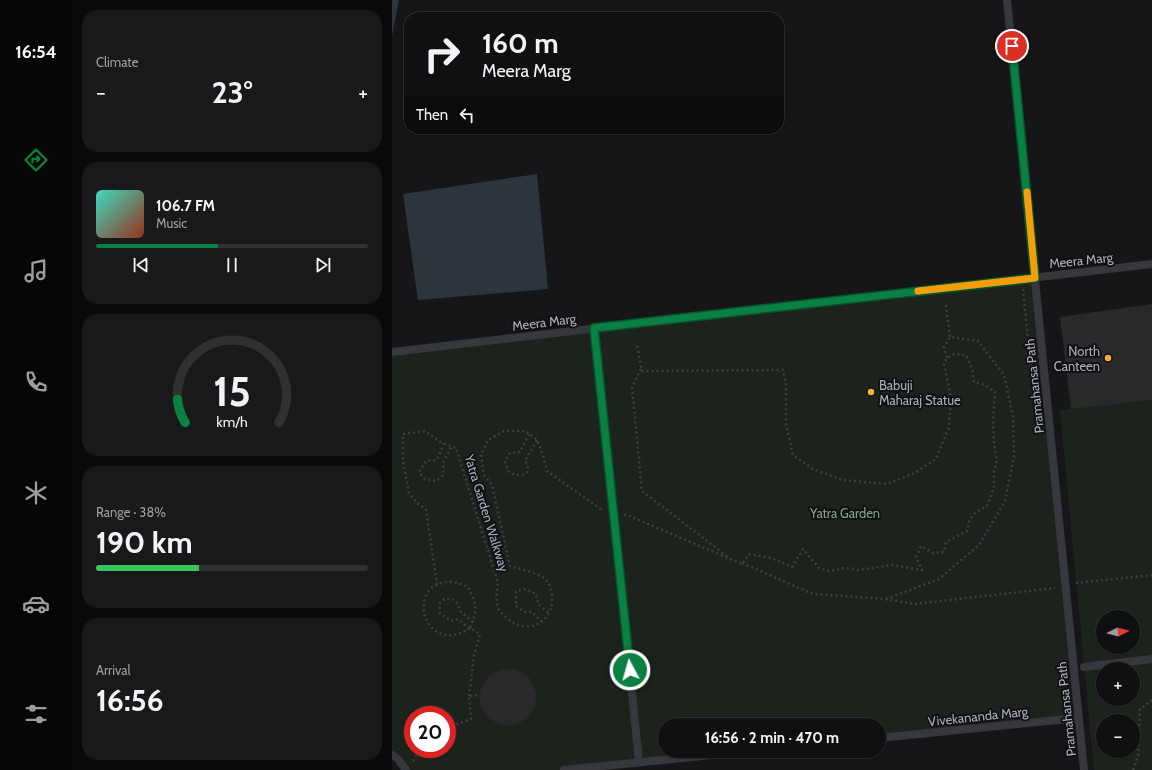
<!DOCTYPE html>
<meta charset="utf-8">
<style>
body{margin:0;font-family:Cabin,sans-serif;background:#19191b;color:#f1f3f6;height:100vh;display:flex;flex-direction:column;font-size:15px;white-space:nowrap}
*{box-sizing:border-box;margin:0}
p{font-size:13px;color:#9c9d9f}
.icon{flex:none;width:22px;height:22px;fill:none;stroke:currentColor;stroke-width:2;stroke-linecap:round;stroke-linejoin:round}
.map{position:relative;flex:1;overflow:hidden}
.sheet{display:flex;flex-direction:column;gap:10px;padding:10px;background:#09090a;width:320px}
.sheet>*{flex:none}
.top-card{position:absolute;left:12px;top:12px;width:380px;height:122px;border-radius:16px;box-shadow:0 1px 3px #0004,0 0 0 1px #303032;background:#101012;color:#f1f3f6;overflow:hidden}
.needle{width:26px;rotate:84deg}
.buttons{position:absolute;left:704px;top:610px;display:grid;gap:8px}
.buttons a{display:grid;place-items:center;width:44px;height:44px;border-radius:50%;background:#101012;box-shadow:0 1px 3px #0004,0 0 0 1px #303032;font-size:20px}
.speed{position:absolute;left:12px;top:706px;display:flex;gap:8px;font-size:20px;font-weight:700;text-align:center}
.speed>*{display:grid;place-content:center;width:52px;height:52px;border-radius:50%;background:#101012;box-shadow:0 1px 3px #0004,0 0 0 1px #303032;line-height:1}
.speed .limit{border:6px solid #d22;background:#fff;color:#111}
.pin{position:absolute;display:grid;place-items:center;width:34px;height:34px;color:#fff;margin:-17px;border:2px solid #fff;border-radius:50%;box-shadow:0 1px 4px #0007}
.me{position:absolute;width:44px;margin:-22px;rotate:354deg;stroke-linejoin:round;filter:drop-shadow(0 0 3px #0008)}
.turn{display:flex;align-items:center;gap:14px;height:84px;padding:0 12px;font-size:18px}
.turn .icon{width:52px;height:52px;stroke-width:2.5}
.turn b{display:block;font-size:28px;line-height:34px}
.then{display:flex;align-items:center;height:38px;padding:0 12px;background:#0003;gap:8px;font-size:15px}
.big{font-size:30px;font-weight:800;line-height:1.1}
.sheet .tile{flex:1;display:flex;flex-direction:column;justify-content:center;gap:6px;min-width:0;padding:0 14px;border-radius:16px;background:#19191b}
.sheet .dial{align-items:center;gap:0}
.dial svg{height:104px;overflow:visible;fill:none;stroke:#303032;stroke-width:7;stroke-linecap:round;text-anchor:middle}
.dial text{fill:#f1f3f6;stroke:none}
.song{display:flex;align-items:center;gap:12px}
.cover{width:48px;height:48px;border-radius:6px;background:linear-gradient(135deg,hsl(170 70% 55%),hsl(10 70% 35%))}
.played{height:4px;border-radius:2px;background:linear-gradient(90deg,#0b8043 45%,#303032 45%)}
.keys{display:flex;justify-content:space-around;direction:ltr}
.heat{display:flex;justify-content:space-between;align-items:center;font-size:22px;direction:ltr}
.charge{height:6px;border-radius:3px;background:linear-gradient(90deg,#34c759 38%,#303032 0)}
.trip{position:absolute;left:266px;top:718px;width:228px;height:40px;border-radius:20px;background:#101012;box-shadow:0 1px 3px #0004,0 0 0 1px #303032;font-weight:800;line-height:40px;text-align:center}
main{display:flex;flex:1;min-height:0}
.tabs{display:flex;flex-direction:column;width:72px;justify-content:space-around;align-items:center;background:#060607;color:#9c9d9f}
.tabs .icon{width:28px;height:28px}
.tabs .on{color:#0b8043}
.tabs b{font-size:18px;color:#f1f3f6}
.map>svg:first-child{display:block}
.green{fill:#1c231d;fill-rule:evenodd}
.water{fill:#2c353c}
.building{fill:#29292c}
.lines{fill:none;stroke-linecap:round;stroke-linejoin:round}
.path{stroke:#3d3f44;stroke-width:2.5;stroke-dasharray:2 3;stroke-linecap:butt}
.service{stroke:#37383d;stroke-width:8}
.route-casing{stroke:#07532c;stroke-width:10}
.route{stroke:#0b8043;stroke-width:7}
.slow{stroke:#f59e0b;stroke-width:7}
.poi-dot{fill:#f2b134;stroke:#111113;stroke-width:1.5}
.labels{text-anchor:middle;stroke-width:4;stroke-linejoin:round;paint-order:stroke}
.street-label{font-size:13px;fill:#a8adb8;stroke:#111113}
.poi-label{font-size:13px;fill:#a8adb8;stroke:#111113;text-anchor:end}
.park-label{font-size:13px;fill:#7fa381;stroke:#111113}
</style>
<main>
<nav class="tabs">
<b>16:54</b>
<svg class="icon on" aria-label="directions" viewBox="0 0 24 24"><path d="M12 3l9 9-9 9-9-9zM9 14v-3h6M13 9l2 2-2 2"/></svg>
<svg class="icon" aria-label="music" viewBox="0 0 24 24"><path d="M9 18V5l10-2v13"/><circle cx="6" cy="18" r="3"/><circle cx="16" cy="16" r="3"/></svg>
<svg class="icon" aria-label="phone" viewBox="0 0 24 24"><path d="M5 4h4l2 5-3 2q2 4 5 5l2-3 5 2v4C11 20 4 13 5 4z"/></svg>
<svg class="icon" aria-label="climate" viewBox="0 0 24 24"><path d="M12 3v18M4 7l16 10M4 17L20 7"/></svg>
<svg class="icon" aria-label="car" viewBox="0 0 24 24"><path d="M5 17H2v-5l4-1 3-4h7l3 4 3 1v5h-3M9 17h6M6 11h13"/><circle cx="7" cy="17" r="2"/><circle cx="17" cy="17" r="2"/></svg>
<svg class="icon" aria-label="filters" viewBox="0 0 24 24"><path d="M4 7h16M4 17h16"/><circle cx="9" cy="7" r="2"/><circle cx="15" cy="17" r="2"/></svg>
</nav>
<section class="sheet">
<div class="tile"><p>Climate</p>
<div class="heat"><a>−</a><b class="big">23°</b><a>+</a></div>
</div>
<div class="tile">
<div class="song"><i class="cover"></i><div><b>106.7 FM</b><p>Music</p></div></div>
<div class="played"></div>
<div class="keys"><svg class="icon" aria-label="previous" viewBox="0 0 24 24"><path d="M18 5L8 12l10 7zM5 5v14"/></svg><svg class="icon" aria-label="pause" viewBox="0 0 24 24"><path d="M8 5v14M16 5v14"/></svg><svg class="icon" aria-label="next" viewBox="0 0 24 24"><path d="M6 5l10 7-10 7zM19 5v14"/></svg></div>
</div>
<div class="tile dial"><svg viewBox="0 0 100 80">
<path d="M14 69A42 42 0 1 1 86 69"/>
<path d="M14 69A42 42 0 0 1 8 51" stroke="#0b8043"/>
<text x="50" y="56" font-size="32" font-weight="700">15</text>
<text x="50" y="72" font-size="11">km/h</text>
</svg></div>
<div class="tile"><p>Range · 38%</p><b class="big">190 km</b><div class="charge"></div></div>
<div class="tile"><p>Arrival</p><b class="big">16:56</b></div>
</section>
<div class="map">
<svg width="760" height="770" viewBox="0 0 760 770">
<rect width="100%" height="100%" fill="#161618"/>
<!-- green -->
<path class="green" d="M643,278L686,718L487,738V725H273V751H360L172,770H14L0,755V352ZM21,715H55V749H21Z
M760,400V770H702L668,410ZM711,617H741V647H711ZM711,669H741V699H711ZM711,721H741V751H711Z"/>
<!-- water -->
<path class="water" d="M0,0H7L0,36Z
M145,174L156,289L26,300L11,194Z"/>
<!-- building -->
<path class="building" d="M760,304V400L679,409L668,317Z
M88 697a28 28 0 1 1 56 0a28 28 0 1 1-56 0Z"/>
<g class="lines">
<!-- path -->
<path class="path" d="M631,289L643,411
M554,305L558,337
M249,369L240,387L250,491L336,557
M137,434L128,452L118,453L113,461L116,471L123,475H131L135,472L136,466L133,461L145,440
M52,443L45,460L34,461L27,472L33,479L44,481L52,474L51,463L60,446
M232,515H235L350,564L357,554L379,558L400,567L411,549L427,568L437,571L453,568L466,570L500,565L530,570L524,557L529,546L541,553L552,552L554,542L575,531L578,519L583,513L595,506L602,488V472L605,461L602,444L601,422L603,392L593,385L582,382L580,368L574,355L562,354L555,358L552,364L559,398L557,427L544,459L523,473L495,484L450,480L421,469L401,455L394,424V385L391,370L250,371L245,345
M350,563L421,594L493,599L522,604L663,588
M684,583L760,575
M45,585L34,509L25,503L17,493L11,461V434L33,431L48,442L64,448L106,583C105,592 103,602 107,610C109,613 112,615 114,617C132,635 161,626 160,598C160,591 158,583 153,579C146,573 126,568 118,566L100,485L92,475L89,455L96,440L112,431H134L145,440L151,455L155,471L210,510
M494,599L547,579L587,545L613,501L622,457L621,416L612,375L586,341L558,337L552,347L555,358
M150,622L140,612H132L124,606V591L134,589L144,594L146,604L157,613
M77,629L66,619L59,621L48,613L47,604L52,599H60L66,604L68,611L81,622
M77,696L82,656L88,634L78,628C31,659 11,580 60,582C64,582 70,585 75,586C85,604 86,608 78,628
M55,728L79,719L77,696L88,695
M21,761L28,749
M741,770L746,756L748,709L760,700"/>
<!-- service -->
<path class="service" d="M615,0L692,770
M203,328L247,762
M0,352L760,264
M692,667L760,659
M487,738L686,718
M0,755L6,759L14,770
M172,770L360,751"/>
</g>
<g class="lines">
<defs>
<path id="route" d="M238,670L202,328L643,278L620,46"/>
</defs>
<!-- route casing -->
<use href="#route" class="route-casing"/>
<!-- route -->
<use href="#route" class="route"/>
<!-- slow -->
<path class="slow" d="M526,291L643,278L635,192"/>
</g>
<!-- markers -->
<g class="poi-dot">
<circle cx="716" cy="358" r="4"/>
<circle cx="479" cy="392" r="4"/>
</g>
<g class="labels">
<!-- street labels -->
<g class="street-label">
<text transform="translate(689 260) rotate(-6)" y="5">Meera Marg</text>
<text transform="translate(152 322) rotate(-7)" y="5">Meera Marg</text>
<text transform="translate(642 386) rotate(-96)" y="5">Pramahansa Path</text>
<text transform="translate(95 513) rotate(73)" y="5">Yatra Garden Walkway</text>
<text transform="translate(674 709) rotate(-96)" y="5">Pramahansa Path</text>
<text transform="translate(586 716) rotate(-6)" y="5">Vivekananda Marg</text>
</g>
<!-- poi labels -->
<g class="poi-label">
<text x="708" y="356">North<tspan x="708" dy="15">Canteen</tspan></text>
<text x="487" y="390" text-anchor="start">Babuji<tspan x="487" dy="15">Maharaj Statue</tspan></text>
</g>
<!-- park labels -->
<g class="park-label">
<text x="453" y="518">Yatra Garden</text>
</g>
</g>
</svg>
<div class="buttons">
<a><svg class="needle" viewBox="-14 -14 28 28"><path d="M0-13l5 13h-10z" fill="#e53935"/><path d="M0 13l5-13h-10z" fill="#9c9d9f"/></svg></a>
<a>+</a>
<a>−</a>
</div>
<div class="speed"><div class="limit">20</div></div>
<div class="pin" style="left:620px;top:46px;background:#d93025"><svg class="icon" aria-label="arrive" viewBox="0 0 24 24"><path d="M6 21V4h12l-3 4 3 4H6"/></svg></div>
<svg class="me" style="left:238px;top:670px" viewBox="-20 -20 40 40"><circle r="17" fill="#0b8043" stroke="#fff" stroke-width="3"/><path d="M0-11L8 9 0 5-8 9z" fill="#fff"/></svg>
<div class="trip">16:56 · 2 min · 470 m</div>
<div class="top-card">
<div class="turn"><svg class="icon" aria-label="right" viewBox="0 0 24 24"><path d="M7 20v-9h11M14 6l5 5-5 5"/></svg><div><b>160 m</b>Meera Marg</div></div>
<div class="then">Then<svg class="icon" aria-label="left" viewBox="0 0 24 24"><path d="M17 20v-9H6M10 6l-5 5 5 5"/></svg></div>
</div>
</div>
</main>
